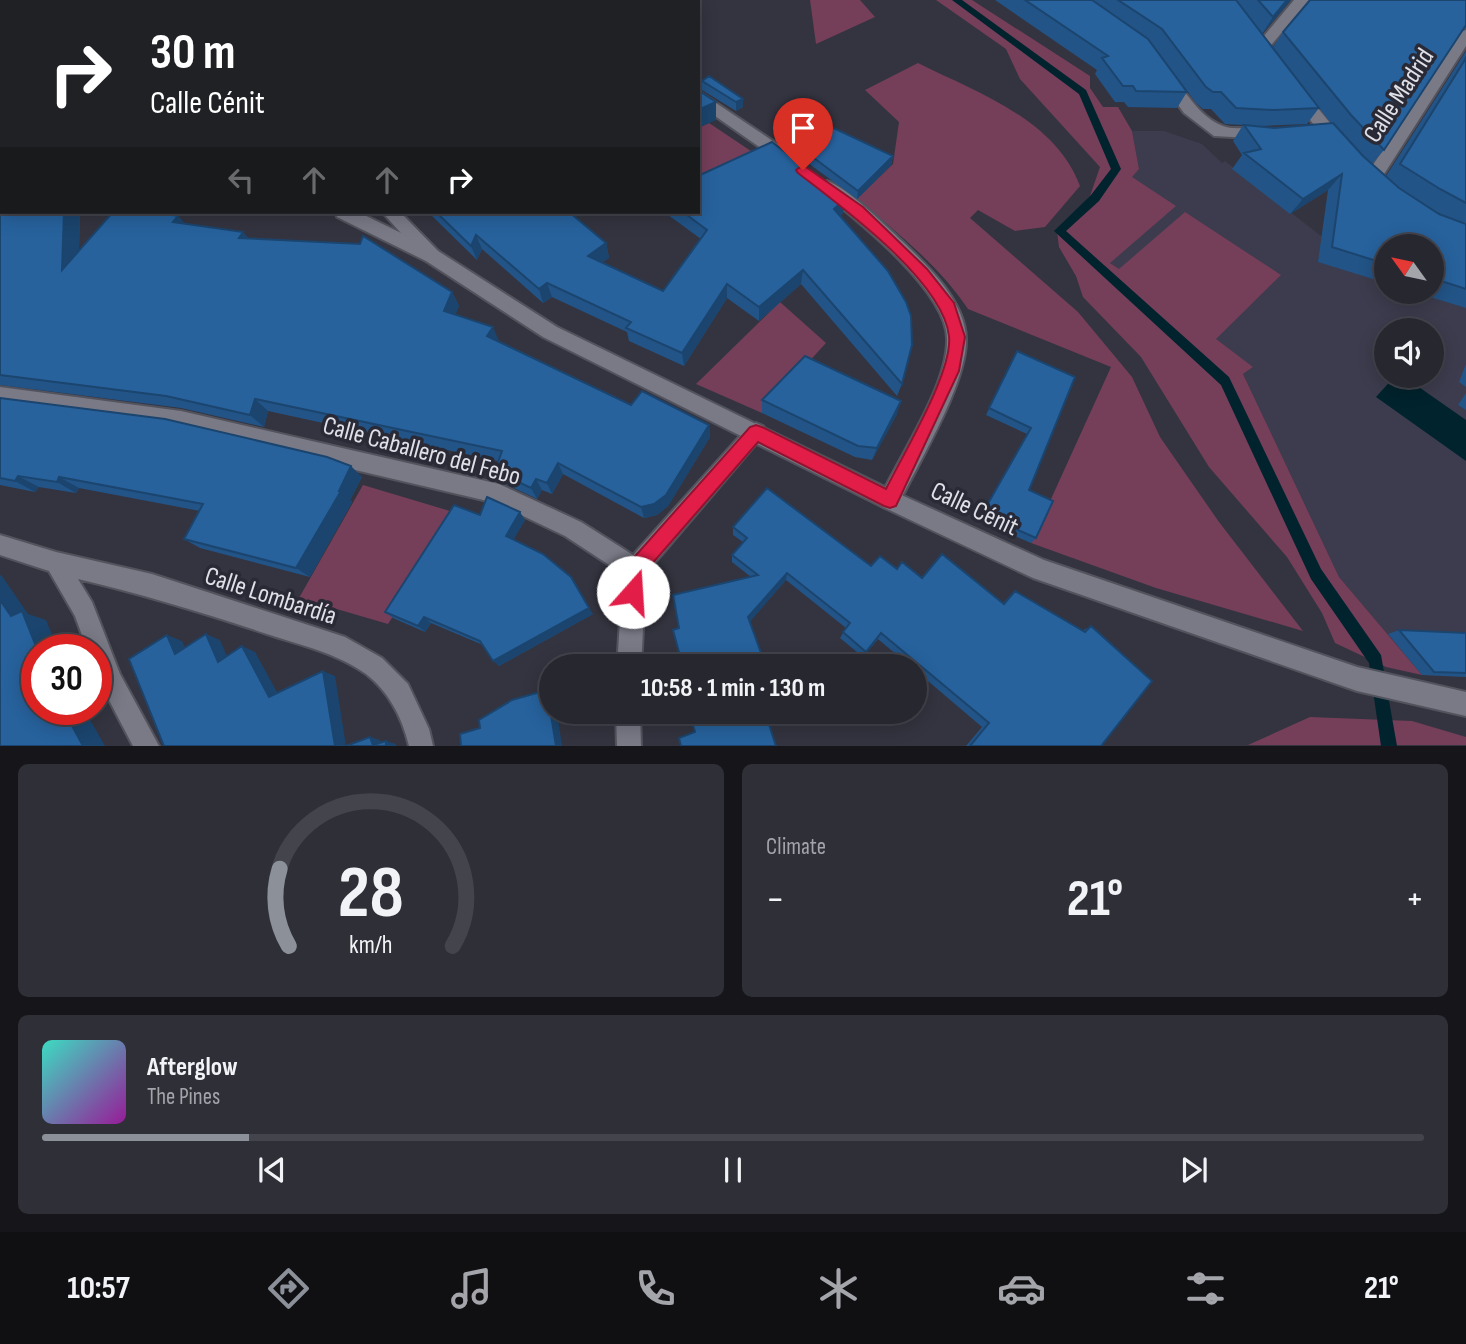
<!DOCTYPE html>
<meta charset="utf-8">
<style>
body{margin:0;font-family:"Sofia Sans Condensed",sans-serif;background:#2f2f38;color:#f1f3f6;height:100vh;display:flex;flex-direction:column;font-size:26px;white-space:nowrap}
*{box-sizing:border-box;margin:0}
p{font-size:23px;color:#a4a5ab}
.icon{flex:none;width:38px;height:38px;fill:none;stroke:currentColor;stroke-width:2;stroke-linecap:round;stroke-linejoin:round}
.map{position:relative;height:746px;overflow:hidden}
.side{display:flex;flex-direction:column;gap:18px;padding:18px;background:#15151a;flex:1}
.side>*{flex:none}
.hud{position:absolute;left:0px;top:0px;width:700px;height:214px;box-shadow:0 4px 18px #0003,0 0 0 2px #43444c;background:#202124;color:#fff;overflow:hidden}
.needle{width:46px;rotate:303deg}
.controls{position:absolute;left:1374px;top:234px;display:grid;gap:14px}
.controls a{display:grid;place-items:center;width:70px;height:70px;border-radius:50%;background:#272730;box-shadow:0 4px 18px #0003,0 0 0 2px #43444c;font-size:35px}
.speed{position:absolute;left:21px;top:634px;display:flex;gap:14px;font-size:35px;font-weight:700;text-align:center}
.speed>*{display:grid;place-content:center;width:91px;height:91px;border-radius:50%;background:#272730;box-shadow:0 4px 18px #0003,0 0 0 2px #43444c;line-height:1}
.speed .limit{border:10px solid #d22;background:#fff;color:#111}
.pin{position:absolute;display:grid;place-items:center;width:60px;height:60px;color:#fff;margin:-72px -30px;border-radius:50% 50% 50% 0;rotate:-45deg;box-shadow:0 0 7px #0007}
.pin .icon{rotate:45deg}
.me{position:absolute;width:77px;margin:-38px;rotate:19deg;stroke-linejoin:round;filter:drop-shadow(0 0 5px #0008)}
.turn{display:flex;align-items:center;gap:24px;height:147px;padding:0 35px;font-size:32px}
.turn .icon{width:91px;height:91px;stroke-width:2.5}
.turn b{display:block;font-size:49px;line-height:60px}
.lanes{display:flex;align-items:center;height:66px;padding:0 35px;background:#0003;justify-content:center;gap:35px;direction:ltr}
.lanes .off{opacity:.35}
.big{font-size:52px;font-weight:700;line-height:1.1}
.side .card{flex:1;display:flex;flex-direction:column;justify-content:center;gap:10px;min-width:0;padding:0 24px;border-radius:10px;background:#2f2f38}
.side .dial{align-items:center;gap:0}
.dial svg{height:182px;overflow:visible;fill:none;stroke:#43444c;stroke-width:7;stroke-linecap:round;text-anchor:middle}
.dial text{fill:#f1f3f6;stroke:none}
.song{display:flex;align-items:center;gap:21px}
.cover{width:84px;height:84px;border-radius:10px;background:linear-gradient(135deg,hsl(170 70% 55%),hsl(300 70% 35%))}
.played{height:7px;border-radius:4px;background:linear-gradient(90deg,#8c9099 15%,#43444c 15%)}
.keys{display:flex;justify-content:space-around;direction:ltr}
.heat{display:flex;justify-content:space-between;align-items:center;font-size:38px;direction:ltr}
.side .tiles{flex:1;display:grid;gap:18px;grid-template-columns:1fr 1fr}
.card:last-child{grid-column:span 2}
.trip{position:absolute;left:539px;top:654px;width:388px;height:70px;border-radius:35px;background:#272730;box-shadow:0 4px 18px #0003,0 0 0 2px #43444c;font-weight:700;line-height:70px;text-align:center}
.dock{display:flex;height:112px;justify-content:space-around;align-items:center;background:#101013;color:#a4a5ab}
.dock .icon{width:49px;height:49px}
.dock .on{color:#8c9099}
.dock b{font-size:32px;color:#f1f3f6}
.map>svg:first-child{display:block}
.built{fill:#3c3c4e;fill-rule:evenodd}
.green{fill:#753e59}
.water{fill:#00232d}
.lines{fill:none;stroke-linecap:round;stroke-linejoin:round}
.stream{fill:#00232d;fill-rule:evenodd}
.service-casing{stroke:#53535d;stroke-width:3}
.minor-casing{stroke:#53535d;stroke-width:4}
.tertiary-casing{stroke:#53535d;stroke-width:4}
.service{fill:#7a7a87;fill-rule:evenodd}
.minor{fill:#7a7a87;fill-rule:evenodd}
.tertiary{fill:#7a7a87;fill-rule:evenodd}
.wall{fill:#225487;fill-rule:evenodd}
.shaded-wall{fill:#1b456e}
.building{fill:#27629d;stroke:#1b456e;stroke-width:2}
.route{fill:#e11d48;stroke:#92132f;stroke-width:2}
.labels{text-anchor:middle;stroke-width:7;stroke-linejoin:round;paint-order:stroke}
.street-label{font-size:26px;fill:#e0e0e8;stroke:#2a2a36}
</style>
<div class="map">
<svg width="1466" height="746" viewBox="0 0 1466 746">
<rect width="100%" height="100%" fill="#343440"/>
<!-- built -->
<path class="built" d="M1132,131H1164L1202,144L1222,163L1225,161L1321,236L1466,248V677L1422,675L1339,577L1243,374L1253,367L1065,230L1139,169ZM1386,247H1432V292H1386ZM1386,331H1432V376H1386Z"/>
<!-- green -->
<path class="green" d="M810,0H860L875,17L816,44Z
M936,0H972L1090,76V88L1103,107H1118L1132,131L1139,169L1132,177L1176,206L1110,263L1119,269L1185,212L1281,275L1216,339L1253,367L1243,374L1339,577L1422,675L1386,667L1335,643L1322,613L1287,557L1209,467L1141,357L1083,297L1076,276L1059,247L1057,231L1090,196L1100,167L1020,79L1006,49Z
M918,63C978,93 1055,119 1080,186L1045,227L1015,231L978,210L970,218L1078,312L1132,377L1160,437L1219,522L1303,631L1156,588L1031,543L1111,367L968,309C940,267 896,231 857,199L893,164L899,122L865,90Z
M709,123L769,163L698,192V128Z
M780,302L826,343L762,413L696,384Z
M363,485L460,514L388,624L299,598Z
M1310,717L1412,721L1466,737V745H1248Z"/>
<!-- water -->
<path class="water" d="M1395,376H1403L1466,420V461L1376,397Z"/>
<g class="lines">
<!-- stream -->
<path class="stream" d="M952,0H962L1086,90L1121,169L1099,201L1066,231L1229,377L1321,569L1381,655L1397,746H1381L1369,663L1311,579L1221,385L1054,231L1091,195L1111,169L1079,94Z"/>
<defs>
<path id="service" d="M288,0H301L302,2H289Z"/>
<path id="minor" d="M1294,0H1309L1268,49H1258L1256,46L1258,43Z
M1466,30V46L1377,185H1365L1363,181L1365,177L1461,32Z
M1168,75L1173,76C1187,94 1201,118 1223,126C1237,132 1260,122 1270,135L1268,139L1214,136L1184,113L1160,80Z
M1299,90L1304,91L1343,139L1345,143L1343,147H1331L1294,99L1291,95L1294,91Z
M698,91L794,155L796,159L794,163H782L698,104Z
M827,181C847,187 886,226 902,241C927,265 965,301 966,338C968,383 917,465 897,507L890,510L883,507L879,500C899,457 949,384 947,338C946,290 857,220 821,191L819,187Z
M382,212H400L438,251L441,256L438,261H426Z
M0,387L181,411L499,484L581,522L633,555L749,426L756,423L763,426L766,432L646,573L641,667H617L623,574L565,536L496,503L181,429L0,405Z
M0,535L56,552L152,574L345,637L382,658L408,684L429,729L433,746H409C402,717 389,692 366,674C337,653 300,645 267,634C204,613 142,594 78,579L92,602L120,674L159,746H133L99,681L96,673V649H87L75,616L49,571L0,555Z
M616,712H640L641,746H617Z"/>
<path id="tertiary" d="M0,119L2,120V131H0Z
M335,212H358L438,251L557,327L897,493L1044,560L1357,667L1466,692V716L1357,691L1033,578L883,507L543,337L426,261L337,217Z"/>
</defs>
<!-- service casing -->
<use href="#service" class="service-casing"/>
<!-- minor casing -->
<use href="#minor" class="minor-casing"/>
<!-- tertiary casing -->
<use href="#tertiary" class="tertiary-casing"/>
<!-- service -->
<use href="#service" class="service"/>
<!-- minor -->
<use href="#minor" class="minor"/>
<!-- tertiary -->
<use href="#tertiary" class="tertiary"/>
</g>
<!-- wall -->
<path class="wall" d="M331,0H656L653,2H333Z
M995,0H1291L1262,34L1273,47L1283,32L1466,0V28L1463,29L1384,150L1372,164L1386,176L1466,51V308L1414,292H1432V247H1386V283L1318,262L1328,190L1290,214L1232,169L1242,155L1233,141L1243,125L1225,124L1211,109H1203L1196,103L1153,45L1187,92L1177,108L1128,107L1124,102H1115L1095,74L1097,70ZM1319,108L1331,123L1274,128L1261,126L1307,124Z
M709,76L743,107L736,111L702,90V81Z
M790,140L893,156L891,165L857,199L789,149Z
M0,210L2,212H80L79,250L178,216L185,224L243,232L248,238L452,292L459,306L455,315L499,341L631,405L709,425L710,437L668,506L657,515L644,518L563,474L552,494L542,490L537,499L501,482L495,471L498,461L268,411L264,427L181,408L0,385Z
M428,212H569L606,243L609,258L602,262L663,291L701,239L664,212L843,213L840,216L902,384L897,396L801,284L759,321L727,298L684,366L629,341L627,332L552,297L543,303L482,249L477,260Z
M1017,351L1075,377L1029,490L1036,538L1031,543L978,520L1027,434L986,415Z
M1466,364V387L1459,382Z
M1466,393V410L1458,405Z
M0,398L362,477L350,500L352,502L310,577L200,548L184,539L200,511L79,488L76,493L39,487L35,492L0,485Z
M762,400L897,414L872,460L855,457L762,413Z
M480,515L525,520L513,540L593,614L499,666L483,645L431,623L425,632L393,618L385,612Z
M733,527L871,566L897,569L1003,603L1015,591L1082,631L1091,626L1101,746H966L982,727L915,670V667H911L878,639L863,657L840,638L846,628L786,580L750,621L761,653L760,658L759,659L679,628L751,577L732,562V555L743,542L733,535Z
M1399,630L1466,633V677L1422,675L1388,634Z"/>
<!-- shaded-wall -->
<path class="shaded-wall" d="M632,0H656L653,2H632Z
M1287,0H1291L1262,34L1273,17Z
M743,99V107L736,111V102Z
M716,102V120L698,128V110Z
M893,156L891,165L857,199L858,191Z
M1342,174L1328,190L1290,214L1303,199Z
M846,198L843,213L832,224L834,209Z
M64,212H80L78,284L62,270Z
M178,216L191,231L173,222Z
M243,232L255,247L239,238Z
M476,235L482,249L477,260L471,246Z
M606,243L609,258L591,270L588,256Z
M803,270L801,284L759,321V307Z
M547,283L552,297L543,303L539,289Z
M727,284V298L684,366L682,353Z
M452,292L459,306L451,325L444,311Z
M493,327L499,341L494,350L487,336Z
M255,399L268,411L264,427L250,415Z
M901,401L897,414L872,460L877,448Z
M709,425L710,437L668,506L657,515L644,518L641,507Z
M558,463L563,474L552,494L547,483Z
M351,466L362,477L350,500L352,502L310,577L296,568Z
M18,476L39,487L35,492L15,481Z
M59,477L79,488L76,493L57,482Z
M536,479L542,490L537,499L531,488Z
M520,512L525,520L511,544L506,536Z
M787,573L786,580L748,624V617Z
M0,575L2,576L28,614L46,620L58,649H37L0,600Z
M589,608L593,614L499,666L493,661Z
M424,617L431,623L425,632L418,626Z
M206,634L220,640L232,668L218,662Z
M167,635L182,641L190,660L175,654Z
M242,646L255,652L282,701L269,697Z
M323,671L335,676L346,746H335Z
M547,690L551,694V712H557L562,746H556Z
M63,709H84L105,746H83Z
M370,737L380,740L382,746L373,745Z
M386,741L396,744V746H386Z"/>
<!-- building -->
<path class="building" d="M0,0H172L174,2H2V101L0,100Z
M344,0H640L642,2H346Z
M1025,0H1092L1148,39L1187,92L1136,91L1133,86H1123L1102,58L1108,56Z
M1118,0H1236L1319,108L1274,110L1236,108L1221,92H1213L1206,87L1162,29Z
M1258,0H1287L1273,17Z
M1310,0H1466V25L1384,150L1351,115L1283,32Z
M1466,58V203L1440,189L1400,164Z
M709,76L743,99L736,102L702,81Z
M698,90L716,102L698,110Z
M1333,123L1363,156L1399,188L1439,214L1466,224V289L1432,278V247H1386V264L1332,247L1342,174L1303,199L1244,153L1261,149L1244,125L1274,128Z
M825,124L893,156L858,191L790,140Z
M772,142L846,198L834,209L888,271L906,302L911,316L912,345L902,384L803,270L759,307L727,284L682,353L626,328L631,322L547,283L539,289L476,235L471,246L436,212H569L606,243L588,256L663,291L707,230L683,212H698V176Z
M2,209V212H64L62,270L113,212H156L178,216L173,222L243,232L239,238L360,244L363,236L452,292L444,311L493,327L487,336L631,405L642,391L709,425L666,495L654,504L641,507L558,463L547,483L536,479L531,488L495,471L502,451L255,399L250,415L166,396L0,375V210Z
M1017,351L1075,377L1029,490L1053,501L1036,538L982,514L1031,428L989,408Z
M805,356L901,401L877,448L858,446L762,400Z
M0,398L165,419L327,457L351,466L339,491H341L296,568L184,539L203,504L59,477L57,482L18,476L15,481L0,478Z
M767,488L871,566L880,556L897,569L902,562L922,578L942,554L1004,604L1015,591L1085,632L1091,626L1152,681L1101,746H970L989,723L881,633L866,652L843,632L850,623L787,573L748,617L761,653L757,655L761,665L756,667H683L673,630L679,628L673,595L758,575L732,555L747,538L733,527Z
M487,497L520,512L506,536L543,554L571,577L589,608L493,661L480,641L424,617L418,626L385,612L454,505L480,515Z
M0,600L11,616L22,611L37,649V709H63L83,746H0Z
M1399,630L1466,633V673L1434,672Z
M206,634L218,662L242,646L269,697L323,671L335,746H164L129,659L167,635L175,654Z
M547,690L556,746H461L460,734L480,728L479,720L512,700Z
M689,712H765L776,746H681L679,738L695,732Z
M370,737L373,745L386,741V746H346Z"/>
<!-- route -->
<path class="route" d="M803,165L863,207L927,269L954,303L965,337L959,371L896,506L890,508L884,506L758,442L644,573L639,599L633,601L626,599L623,592L629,563L750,427L756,425L762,427L886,489C903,454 953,372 949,336C943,281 841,206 798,173L796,170Z"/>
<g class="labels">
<!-- street labels -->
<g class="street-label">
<text transform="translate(1398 95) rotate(-57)" y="9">Calle Madrid</text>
<text transform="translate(422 450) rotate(15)" y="9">Calle Caballero del Febo</text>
<text transform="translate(975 508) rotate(25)" y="9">Calle Cénit</text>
<text transform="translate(271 595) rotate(18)" y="9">Calle Lombardía</text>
</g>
</g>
</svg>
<div class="controls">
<a><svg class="needle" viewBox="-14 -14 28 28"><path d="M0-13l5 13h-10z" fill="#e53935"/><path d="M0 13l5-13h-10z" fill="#a4a5ab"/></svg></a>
<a><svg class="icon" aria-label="sound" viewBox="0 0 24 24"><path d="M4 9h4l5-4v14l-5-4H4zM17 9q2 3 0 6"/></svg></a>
</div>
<div class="speed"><div class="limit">30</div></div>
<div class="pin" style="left:803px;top:170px;background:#d93025"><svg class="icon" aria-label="arrive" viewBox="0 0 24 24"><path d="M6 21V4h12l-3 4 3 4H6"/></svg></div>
<svg class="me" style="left:633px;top:592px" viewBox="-20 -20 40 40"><circle r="19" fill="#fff"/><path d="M0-13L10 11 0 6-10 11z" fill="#e11d48"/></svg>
<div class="trip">10:58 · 1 min · 130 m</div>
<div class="hud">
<div class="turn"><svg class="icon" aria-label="right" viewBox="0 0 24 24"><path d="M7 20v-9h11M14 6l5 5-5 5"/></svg><div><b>30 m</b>Calle Cénit</div></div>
<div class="lanes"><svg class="icon off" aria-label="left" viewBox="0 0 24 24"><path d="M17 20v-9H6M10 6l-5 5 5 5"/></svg><svg class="icon off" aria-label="ahead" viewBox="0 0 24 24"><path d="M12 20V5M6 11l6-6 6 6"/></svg><svg class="icon off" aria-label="ahead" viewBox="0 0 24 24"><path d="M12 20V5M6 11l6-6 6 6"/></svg><svg class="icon" aria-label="right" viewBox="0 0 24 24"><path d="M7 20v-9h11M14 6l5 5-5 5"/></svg></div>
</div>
</div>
<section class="side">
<div class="tiles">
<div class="card dial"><svg viewBox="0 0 100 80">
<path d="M14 69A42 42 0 1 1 86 69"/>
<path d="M14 69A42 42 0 0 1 10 35" stroke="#8c9099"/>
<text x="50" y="56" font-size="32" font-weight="700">28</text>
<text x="50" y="72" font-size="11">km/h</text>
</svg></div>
<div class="card"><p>Climate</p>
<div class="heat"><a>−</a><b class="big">21°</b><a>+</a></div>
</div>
<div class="card">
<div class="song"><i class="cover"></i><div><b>Afterglow</b><p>The Pines</p></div></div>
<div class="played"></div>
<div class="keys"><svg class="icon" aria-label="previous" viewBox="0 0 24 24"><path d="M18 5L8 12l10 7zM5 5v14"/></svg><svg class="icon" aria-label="pause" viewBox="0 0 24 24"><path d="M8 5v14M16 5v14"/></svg><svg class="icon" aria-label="next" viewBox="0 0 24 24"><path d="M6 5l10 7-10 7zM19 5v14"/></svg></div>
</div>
</div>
</section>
<nav class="dock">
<b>10:57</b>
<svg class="icon on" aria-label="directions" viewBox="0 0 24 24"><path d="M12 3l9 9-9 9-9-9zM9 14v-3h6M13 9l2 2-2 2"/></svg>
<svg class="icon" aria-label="music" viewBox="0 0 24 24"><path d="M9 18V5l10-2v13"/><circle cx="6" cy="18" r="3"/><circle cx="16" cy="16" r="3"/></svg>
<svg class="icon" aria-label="phone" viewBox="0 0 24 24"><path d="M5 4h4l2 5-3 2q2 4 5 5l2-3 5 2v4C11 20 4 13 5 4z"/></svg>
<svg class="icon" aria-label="climate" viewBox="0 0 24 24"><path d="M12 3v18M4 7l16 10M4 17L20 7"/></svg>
<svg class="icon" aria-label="car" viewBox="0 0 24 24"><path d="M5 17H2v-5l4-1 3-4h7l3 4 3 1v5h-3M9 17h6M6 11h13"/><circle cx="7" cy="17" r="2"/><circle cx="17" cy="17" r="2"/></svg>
<svg class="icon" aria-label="filters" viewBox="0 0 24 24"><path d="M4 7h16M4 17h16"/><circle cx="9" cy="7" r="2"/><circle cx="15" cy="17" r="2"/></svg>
<b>21°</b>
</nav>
